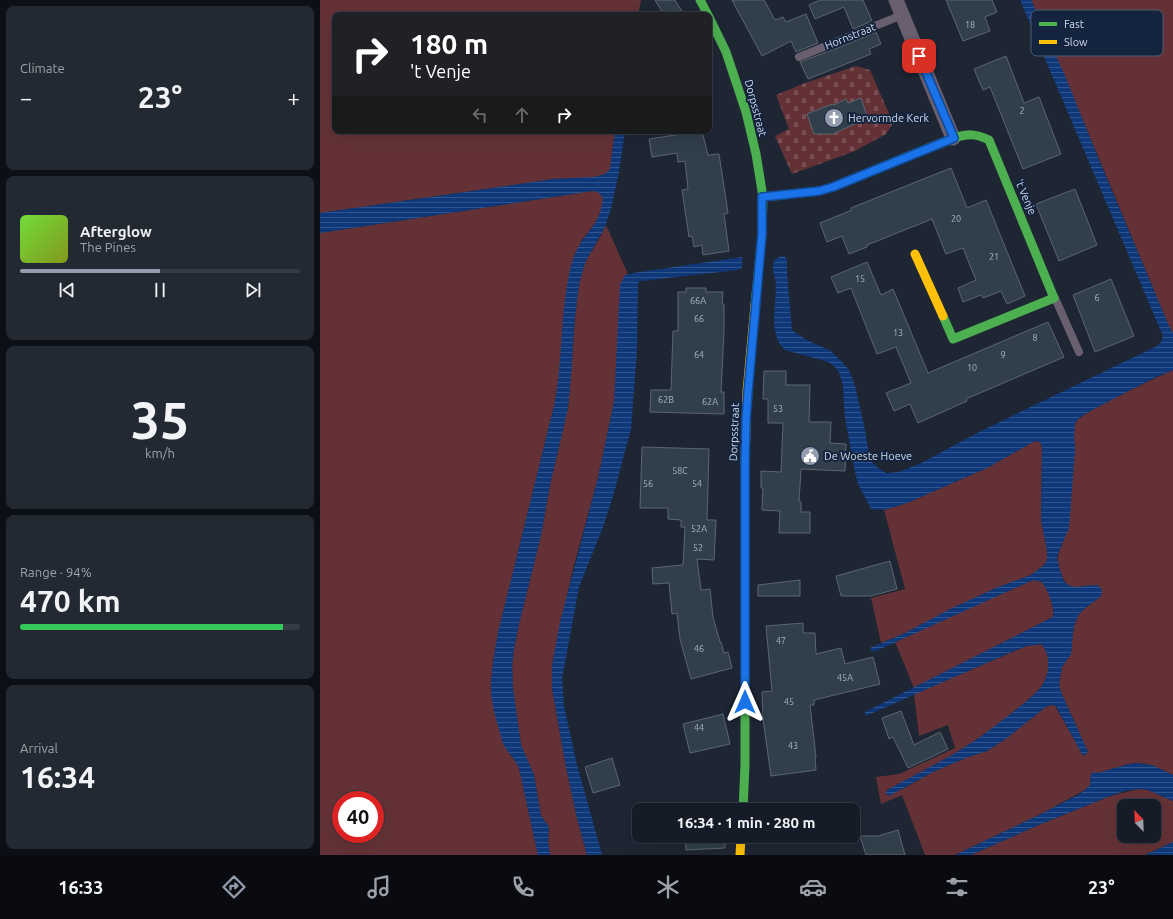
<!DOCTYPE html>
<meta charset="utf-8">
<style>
body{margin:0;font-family:Ubuntu,sans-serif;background:#232933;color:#f1f3f6;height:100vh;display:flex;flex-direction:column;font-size:15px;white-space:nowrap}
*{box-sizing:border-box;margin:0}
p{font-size:13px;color:#9ea1a7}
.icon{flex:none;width:22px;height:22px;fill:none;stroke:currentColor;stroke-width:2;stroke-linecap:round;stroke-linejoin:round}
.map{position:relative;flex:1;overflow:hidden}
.panel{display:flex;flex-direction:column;gap:6px;padding:6px;background:#0c0f15;width:320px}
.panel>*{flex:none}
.hud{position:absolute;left:12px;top:12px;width:380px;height:122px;border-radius:8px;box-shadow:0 4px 16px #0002,0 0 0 1px #353a44;background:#202124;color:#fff;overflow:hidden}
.needle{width:26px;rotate:337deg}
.buttons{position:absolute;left:797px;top:799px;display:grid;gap:8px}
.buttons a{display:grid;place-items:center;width:44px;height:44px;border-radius:8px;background:#161c27;box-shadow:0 4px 16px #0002,0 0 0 1px #353a44;font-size:20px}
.speed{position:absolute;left:12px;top:791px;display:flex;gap:8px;font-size:20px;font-weight:700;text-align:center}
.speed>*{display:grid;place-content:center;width:52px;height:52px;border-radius:50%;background:#161c27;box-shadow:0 4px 16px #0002,0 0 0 1px #353a44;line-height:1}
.speed .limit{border:6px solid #d22;background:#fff;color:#111}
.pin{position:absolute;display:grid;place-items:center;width:34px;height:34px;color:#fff;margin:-17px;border-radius:8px;box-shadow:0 2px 6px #0006}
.me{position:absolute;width:44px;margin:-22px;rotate:0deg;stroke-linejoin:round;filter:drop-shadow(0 0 3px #0008)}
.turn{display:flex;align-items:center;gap:14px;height:84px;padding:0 12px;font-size:18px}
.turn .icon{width:52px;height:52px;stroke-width:2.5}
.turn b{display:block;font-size:28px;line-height:34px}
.lanes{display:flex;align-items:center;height:38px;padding:0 12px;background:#0003;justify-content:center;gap:20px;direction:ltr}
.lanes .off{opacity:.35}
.big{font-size:30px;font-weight:600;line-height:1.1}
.panel .tile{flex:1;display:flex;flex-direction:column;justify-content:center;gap:6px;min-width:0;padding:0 14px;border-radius:8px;background:#232933}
.panel .dial{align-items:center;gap:0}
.dial b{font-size:52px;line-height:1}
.song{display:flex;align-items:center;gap:12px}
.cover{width:48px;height:48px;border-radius:6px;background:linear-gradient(135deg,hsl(100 70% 55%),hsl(70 70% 35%))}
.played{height:4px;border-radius:2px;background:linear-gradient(90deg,#929cac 50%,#353a44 50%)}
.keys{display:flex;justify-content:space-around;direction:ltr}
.heat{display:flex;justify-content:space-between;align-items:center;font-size:22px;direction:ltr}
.charge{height:6px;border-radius:3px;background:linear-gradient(90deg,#34c759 94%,#353a44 0)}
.trip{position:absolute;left:312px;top:803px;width:228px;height:40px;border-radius:8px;background:#161c27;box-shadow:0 4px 16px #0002,0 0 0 1px #353a44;font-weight:600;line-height:40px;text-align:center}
.tab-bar{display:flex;height:64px;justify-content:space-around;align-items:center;background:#090b10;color:#9ea1a7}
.tab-bar .icon{width:28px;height:28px}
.tab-bar .current{color:#929cac}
.tab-bar b{font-size:18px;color:#f1f3f6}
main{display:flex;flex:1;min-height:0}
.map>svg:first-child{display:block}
.grass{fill:#643236;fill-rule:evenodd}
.cemetery{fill:url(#cemetery-stones)}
.water{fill:url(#water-rules)}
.building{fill:#313f4b;stroke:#5c6671}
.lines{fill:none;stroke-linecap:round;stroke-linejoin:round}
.lane{stroke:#695f6f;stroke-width:8}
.street{stroke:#695f6f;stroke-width:15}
.fast{stroke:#4caf50;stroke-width:9}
.slow{stroke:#ffc107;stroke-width:9}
.route-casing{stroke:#114b97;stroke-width:10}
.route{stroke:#1a73e8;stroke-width:7}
.labels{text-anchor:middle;stroke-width:4;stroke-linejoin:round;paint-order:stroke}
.number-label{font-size:9px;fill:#a8b4c4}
.street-label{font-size:11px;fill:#d0dbed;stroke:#14243e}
.poi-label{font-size:11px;fill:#d0dbed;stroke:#14243e;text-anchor:start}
.key{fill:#14243e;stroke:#4c5b73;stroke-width:1}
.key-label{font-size:11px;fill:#d0dbed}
</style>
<main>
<section class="panel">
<div class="tile"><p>Climate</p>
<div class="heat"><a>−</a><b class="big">23°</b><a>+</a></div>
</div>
<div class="tile">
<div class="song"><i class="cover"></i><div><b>Afterglow</b><p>The Pines</p></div></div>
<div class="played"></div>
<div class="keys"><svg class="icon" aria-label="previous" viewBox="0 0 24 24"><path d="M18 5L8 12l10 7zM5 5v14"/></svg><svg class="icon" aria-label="pause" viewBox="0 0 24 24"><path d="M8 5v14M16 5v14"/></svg><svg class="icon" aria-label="next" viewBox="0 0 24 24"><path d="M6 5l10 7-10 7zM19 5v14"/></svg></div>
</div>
<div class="tile dial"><b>35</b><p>km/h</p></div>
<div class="tile"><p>Range · 94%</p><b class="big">470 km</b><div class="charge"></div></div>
<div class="tile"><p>Arrival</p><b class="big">16:34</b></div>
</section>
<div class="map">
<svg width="853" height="855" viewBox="0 0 853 855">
<defs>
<pattern id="cemetery-stones" width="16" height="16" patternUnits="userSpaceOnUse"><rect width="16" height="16" fill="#643236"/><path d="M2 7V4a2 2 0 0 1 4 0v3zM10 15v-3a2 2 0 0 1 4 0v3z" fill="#794f53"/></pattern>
<pattern id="water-rules" width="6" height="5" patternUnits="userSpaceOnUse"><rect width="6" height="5" fill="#0e3879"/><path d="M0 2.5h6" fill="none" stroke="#30548c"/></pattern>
</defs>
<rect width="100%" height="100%" fill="#1e2634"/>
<!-- grass -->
<path class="grass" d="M0,0H321L318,15H15V131H295L290,169L286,174L274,177L234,179L0,213Z
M711,0H853V333L849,326C803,217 759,108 711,0Z
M272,191C274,191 276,191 278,192C295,199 268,234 261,241L235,402L178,633L173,661L171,689L191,756L196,761L199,768L218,855H0V233ZM21,800H55V834H21Z
M286,225L308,274L305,275L294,402L278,478L253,569L233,659L232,688L246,767L257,818L267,855H230L228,841L229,829L227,824L221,816L214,775L201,745L193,689L192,667L194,648L200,620L221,535L230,485L248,408L251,375L255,316L259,285L264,266L268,257L279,239Z
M853,370V775C842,770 830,763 818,763C807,763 789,770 778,773L776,772L770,778V785L765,790L719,815L635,855H605L582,795L561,804L556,777L579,774L635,748L628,725L599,736L594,694L707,646L721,644C731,654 730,672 723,684C719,691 700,707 692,713C673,728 653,743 632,755C611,767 589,778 567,790H581L613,772L648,757L667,751L687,738L727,706L734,705L735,706L763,755L768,752L741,692L739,684L742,667L751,654L753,632L755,623L759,614L764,609L780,597L769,585C752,590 745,587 740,570C737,562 737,557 740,549L755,450C754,442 752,430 756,422C761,412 838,377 853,370Z
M715,441L720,442L722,447L721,520L727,550V560L724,565L711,575L678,587L585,633L561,643L551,598L585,589L564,510L587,503L667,468Z
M713,580L722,582C728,590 735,607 733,617L594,688L575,642L626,618Z
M818,789L828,790L853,801V842L825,855H651L721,824L790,796ZM804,806H834V836H804Z"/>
<!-- cemetery -->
<path class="cemetery" d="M536,66L550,70L573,123L566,134L535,151L472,174L455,136L469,129L456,95L485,83Z"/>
<!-- water -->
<path class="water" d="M700,0H711L746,78L779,160L849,326L853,333V370L834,378L774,409L760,417L755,423L754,436L755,450L749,528L737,556L739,567L744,582L750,586L756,587L777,585L781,588L782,593L780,597L764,609L759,614L755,623L753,632L751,654L742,667L739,683L741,692L768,752L763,756L736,706L733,705L727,706L687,738L667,751L648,757L613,772L569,796L567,795L566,793L567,790C588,778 611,767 632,755C653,743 672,728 692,713C699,707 719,692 723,684C730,672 731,654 721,644L707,646L696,650L548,715H545V712L733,617C735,607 728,590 722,582L713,580L556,651H552L550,648L585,633L630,609L678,587L711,575L724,565L727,560V550L721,520L722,447L720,442L715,441L667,468L587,503L564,510L551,509L538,484L535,472L525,418L523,386L519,372L514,366L508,362L465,350C448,335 456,306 456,286C456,279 452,272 453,265C454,258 459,257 464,256L467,259V274L472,330L477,334L489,341L511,351L523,363L529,370L535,386L544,425L549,454L552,462L557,467L566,473L579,472L601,463L659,432L837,346L841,342L843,336Z
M295,131H305L299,172L291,209L285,227L268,257L264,266L259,285L255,316L251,375L248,408L230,485L221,535L200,620L194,648L192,667L193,689L201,745L214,775L221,816L229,827L228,841L230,855H218L199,768C195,759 188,753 183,744C179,728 171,706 171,689C171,670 175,651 178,633L235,402C243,357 240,310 251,266C253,258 257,248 262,241C273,226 281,218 283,198L278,192L272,191L0,233V213L234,179L274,177L285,174L290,169Z
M422,257V268L417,270L322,281H319L318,284L317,350L311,429L294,493L283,527L259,587L242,679L244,706L257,765L282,855H267L257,818L246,767L232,688V666L240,622L278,478L294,402L300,285L305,275L313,273Z
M817,763L832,765L853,775V801L828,790L818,789L805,791L790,796L721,824L651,855H635L719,815L758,795L765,790L770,785L771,774L774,772L778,773L809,764Z
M853,842V855H825Z"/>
<!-- building -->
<path class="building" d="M335,0H355L364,15H344Z
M412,0H444L455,20L463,17L466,22L486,14L498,43L476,52L471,41L442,56Z
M500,0H543L552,21L533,29L524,7L495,19L489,5Z
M626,0H672L677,12L665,17L670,31L643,41Z
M556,32L561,44L549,49L551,54L488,79L480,62L520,47Z
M686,56L704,103L719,97L741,154L703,169L670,87L663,90L654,69Z
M541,98L547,116L534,120L535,124L513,134H494L487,114L507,106L513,104L514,105L526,99L528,103Z
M368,131H382L388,155L399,154L408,213L404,214L409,251L383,255L382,245L374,247L372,236L369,237L362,190L368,189L365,161L358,162L357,153L332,157L329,139L368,133Z
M631,168L647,208L666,200L705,296L687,304L681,291L663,298L661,295L643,302L638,288L656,280L643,248L626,254L612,219L547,245V247L529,254L522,236L507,242L500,223L532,210L531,208Z
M755,189L777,245L739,261L716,204Z
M547,262L561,295L573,289L608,373L728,322L744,357L646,399L647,401L598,423L590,404L574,411L566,393L591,383L576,347L557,354L531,288L518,293L511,277Z
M791,279L814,336L775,352L753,295Z
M366,288H386V292H403L402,304H404V331L401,392H404V414L330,412L331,390H351L353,331H358V292H366Z
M444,371H466V385H490L489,422H511L510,443L526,444L525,471L481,469L479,501L481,502V512H490V533H459L460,511L442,510L443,488H441V471L461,472L463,423H448V399H443Z
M322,447L389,449L387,520H396L394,560L377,559L381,590L390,589L393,617L400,642H401L404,653L408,652L412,668L371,679L360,639L357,613L352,614L349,583L333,584L332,568L363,565L365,527H361V520L348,519V508H320Z
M570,561L577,589L551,596H521L516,576Z
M480,580V596H438V585Z
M483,623V633H495L496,654L521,648L525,664L553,657L560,684L494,700V705H490L496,757H495L496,770L451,776L443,719L442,692L452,691L446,626Z
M581,711L594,745L620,732L628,749L588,768L573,737L569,739L562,718Z
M403,714L410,744L370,753L363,724Z
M292,758L300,785L273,793L265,767Z
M578,830L585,855H546L540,836H558Z
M365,836H405V848L366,850Z"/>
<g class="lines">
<!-- lane -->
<path class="lane" d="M479,57L582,15
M735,298L759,352"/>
<!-- street -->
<path class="street" d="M576,0L633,138"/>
<!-- fast -->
<path class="fast" d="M380,0L388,15
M389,17L406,52L426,112L436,154L443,197L442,235L435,305
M443,197L499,191L513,187L633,138C648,134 655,133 669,140L734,298L633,339L623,316
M423,810L425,765V577"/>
<!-- slow -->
<path class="slow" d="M595,254L623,316
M425,577V463L427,392L435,305
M420,855L421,836"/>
</g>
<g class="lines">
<defs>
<path id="route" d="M425,702V463L426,420L428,392L442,234V197L499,191L513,187L634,138L599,56"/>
</defs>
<!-- route casing -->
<use href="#route" class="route-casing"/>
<!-- route -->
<use href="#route" class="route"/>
</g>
<!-- icons -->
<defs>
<symbol id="church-disc" viewBox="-11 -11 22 22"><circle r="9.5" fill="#929cac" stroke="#14243e"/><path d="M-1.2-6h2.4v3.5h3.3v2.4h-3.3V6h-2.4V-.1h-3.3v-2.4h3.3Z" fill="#fff"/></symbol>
<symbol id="civic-disc" viewBox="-11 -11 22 22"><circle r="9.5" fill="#929cac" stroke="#14243e"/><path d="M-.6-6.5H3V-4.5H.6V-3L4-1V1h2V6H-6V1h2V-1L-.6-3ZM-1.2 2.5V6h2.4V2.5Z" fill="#fff"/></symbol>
</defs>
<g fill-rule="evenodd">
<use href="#church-disc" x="503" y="107" width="22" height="22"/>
<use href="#civic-disc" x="479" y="445" width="22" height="22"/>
</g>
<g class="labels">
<!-- number labels -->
<g class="number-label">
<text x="650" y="28">18</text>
<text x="702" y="114">2</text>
<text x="636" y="222">20</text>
<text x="674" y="260">21</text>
<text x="540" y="282">15</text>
<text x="777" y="301">6</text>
<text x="378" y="304">66A</text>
<text x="379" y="322">66</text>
<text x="578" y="336">13</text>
<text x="715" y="341">8</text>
<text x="379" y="358">64</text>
<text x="683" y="358">9</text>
<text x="652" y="371">10</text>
<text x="346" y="403">62B</text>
<text x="390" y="405">62A</text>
<text x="458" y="412">53</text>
<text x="360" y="474">58C</text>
<text x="328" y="487">56</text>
<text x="377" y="487">54</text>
<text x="379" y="532">52A</text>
<text x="378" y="551">52</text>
<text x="461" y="644">47</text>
<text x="379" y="652">46</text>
<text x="525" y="681">45A</text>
<text x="469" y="705">45</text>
<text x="379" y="731">44</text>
<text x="473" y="749">43</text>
</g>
<!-- street labels -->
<g class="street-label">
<text transform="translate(530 36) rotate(-22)" y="4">Hornstraat</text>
<text transform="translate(436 108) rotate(75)" y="4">Dorpsstraat</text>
<text transform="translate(706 197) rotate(67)" y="4">'t Venje</text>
<text transform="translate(414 432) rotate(-88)" y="4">Dorpsstraat</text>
</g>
<!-- poi labels -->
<g class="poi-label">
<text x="528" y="122">Hervormde Kerk</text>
<text x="504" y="460">De Woeste Hoeve</text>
</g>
</g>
<!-- legend -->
<rect x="711" y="10" width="132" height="46" rx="6" class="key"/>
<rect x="719" y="22" width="18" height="4" fill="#4caf50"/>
<rect x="719" y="40" width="18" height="4" fill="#ffc107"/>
<g class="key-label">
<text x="744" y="28">Fast</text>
<text x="744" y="46">Slow</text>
</g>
</svg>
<div class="buttons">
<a><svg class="needle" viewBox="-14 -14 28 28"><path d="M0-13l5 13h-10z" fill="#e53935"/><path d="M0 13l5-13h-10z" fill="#9ea1a7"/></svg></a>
</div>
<div class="speed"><div class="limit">40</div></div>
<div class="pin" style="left:599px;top:56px;background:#d93025"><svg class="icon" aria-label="arrive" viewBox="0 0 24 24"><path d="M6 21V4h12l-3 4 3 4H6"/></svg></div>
<svg class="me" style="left:425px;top:702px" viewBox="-20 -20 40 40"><path d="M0-17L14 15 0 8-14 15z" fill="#1a73e8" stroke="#fff" stroke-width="4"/></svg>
<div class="trip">16:34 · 1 min · 280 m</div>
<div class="hud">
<div class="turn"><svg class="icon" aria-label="right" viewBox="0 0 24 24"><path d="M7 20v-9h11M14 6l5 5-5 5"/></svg><div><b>180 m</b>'t Venje</div></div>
<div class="lanes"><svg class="icon off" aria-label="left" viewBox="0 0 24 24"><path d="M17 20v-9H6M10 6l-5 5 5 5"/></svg><svg class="icon off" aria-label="ahead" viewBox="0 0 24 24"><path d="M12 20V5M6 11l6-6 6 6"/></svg><svg class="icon" aria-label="right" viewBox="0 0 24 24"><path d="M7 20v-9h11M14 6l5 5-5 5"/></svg></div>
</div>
</div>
</main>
<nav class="tab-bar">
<b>16:33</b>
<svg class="icon current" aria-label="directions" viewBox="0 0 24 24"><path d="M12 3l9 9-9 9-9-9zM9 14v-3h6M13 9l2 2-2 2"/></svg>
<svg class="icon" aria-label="music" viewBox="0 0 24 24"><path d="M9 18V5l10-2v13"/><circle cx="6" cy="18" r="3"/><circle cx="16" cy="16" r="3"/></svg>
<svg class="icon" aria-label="phone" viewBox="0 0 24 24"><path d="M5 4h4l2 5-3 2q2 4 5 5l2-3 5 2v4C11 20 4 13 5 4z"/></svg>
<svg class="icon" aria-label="climate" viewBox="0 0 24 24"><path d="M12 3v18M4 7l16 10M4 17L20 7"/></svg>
<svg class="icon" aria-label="car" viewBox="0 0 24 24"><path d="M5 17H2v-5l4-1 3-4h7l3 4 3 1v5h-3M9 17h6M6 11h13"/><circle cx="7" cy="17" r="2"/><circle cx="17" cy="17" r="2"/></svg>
<svg class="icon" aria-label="filters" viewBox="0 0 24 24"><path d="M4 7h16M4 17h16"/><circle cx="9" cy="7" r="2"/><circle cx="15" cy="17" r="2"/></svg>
<b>23°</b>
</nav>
